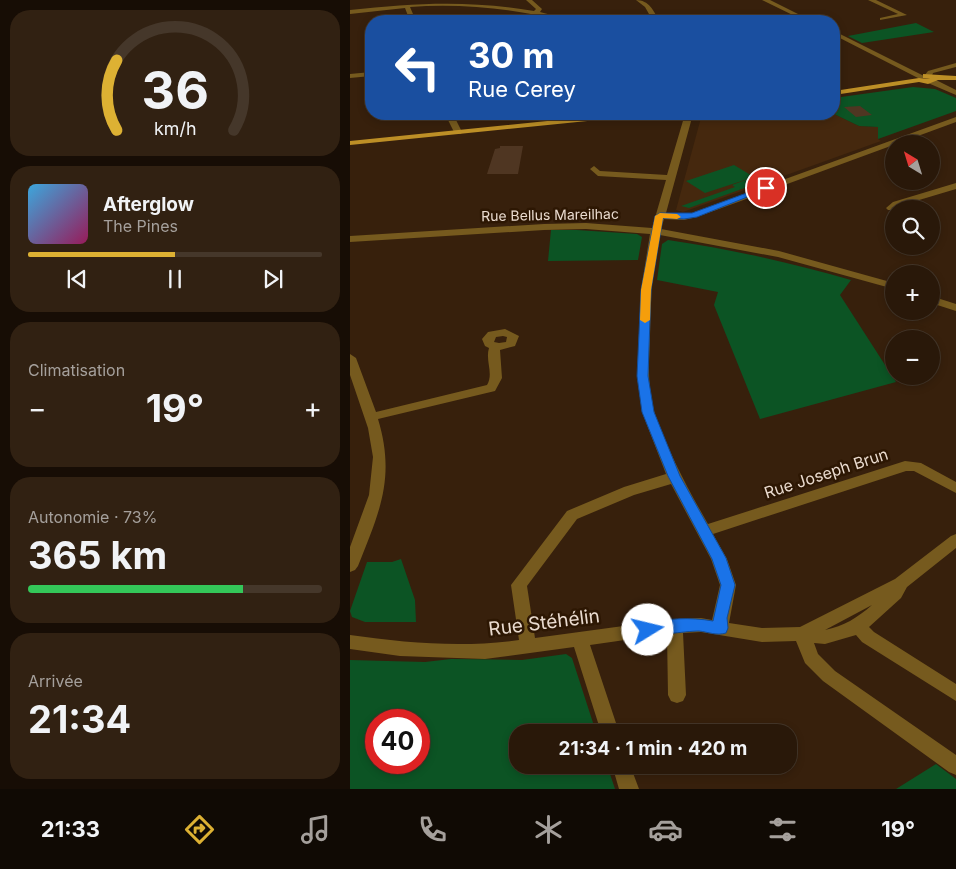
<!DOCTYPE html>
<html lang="fr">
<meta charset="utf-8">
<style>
body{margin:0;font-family:Inter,sans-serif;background:#312112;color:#f1f3f6;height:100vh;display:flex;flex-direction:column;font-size:19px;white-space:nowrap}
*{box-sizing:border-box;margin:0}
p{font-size:16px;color:#a5a09c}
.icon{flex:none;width:28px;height:28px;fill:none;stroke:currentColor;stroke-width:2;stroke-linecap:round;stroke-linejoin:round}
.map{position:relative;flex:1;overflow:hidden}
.details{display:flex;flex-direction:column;gap:10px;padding:10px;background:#170d05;width:350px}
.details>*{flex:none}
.banner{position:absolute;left:15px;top:15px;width:475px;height:105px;border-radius:20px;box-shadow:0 2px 8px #0003,0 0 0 1px #45372a;background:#1a4fa0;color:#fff;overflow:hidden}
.needle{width:32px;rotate:322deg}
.fabs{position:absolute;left:535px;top:135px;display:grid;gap:10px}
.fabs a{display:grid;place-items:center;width:55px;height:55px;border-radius:50%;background:#291809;box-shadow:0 2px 8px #0003,0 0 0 1px #45372a;font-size:25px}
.speed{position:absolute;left:15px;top:709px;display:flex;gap:10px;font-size:25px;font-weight:700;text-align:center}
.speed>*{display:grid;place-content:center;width:65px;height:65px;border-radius:50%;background:#291809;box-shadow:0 2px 8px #0003,0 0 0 1px #45372a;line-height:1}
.speed .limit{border:8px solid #d22;background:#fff;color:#111}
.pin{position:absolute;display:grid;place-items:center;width:42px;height:42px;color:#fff;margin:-21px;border:2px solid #fff;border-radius:50%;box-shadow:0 1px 5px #0007}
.me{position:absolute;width:55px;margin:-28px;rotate:81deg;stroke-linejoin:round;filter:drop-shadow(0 0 4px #0008)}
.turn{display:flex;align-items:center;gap:18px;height:105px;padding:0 20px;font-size:22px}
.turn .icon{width:65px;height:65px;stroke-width:2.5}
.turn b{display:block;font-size:35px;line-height:42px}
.big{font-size:38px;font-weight:700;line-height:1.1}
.details .tile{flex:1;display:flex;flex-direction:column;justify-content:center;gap:8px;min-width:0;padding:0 18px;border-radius:20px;background:#312112}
.details .dial{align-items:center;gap:0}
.dial svg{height:130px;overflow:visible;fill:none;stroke:#45372a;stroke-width:7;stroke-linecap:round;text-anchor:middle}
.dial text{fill:#f1f3f6;stroke:none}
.song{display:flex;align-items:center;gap:15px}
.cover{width:60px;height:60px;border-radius:8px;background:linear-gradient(135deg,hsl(200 70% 55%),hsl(330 70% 35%))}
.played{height:5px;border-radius:2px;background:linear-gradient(90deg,#ddb133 50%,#45372a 50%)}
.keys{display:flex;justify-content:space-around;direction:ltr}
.heat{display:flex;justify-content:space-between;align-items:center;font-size:28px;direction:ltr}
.charge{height:8px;border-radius:4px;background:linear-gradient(90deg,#34c759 73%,#45372a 0)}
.trip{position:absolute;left:159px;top:724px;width:288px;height:50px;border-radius:20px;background:#291809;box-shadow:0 2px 8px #0003,0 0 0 1px #45372a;font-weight:700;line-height:50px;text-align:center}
.dock{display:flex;height:80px;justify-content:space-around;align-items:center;background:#100a04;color:#a5a09c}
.dock .icon{width:35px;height:35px}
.dock .on{color:#ddb133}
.dock b{font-size:22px;color:#f1f3f6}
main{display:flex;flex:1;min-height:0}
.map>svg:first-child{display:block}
.built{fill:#45280e}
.green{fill:#0c5424;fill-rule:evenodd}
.building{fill:#4f3622}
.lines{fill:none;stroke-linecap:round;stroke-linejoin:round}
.minor{fill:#765a1e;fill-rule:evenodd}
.major{fill:#bd8f26;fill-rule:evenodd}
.route{fill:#1a73e8;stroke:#114b97}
.slow{fill:#f59e0b}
.labels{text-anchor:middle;stroke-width:5;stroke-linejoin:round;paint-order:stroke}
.far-street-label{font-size:14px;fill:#eadbcf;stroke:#2d1703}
.street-label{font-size:16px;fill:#eadbcf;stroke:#2d1703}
.near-street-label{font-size:19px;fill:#eadbcf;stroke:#2d1703}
</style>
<main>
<section class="details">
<div class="tile dial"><svg viewBox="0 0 100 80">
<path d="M14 69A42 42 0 1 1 86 69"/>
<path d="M14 69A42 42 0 0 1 14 26" stroke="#ddb133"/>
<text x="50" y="56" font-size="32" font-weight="700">36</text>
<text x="50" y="72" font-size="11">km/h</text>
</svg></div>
<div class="tile">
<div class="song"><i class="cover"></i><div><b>Afterglow</b><p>The Pines</p></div></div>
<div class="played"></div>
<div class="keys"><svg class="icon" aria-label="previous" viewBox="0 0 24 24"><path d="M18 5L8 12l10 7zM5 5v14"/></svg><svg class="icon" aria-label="pause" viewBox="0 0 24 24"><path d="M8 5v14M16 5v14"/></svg><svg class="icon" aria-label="next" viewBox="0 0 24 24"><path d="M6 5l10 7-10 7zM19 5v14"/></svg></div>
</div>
<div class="tile"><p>Climatisation</p>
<div class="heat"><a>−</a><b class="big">19°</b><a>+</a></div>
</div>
<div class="tile"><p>Autonomie · 73%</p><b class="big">365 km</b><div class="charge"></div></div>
<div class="tile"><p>Arrivée</p><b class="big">21:34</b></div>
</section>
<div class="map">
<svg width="606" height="789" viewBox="0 0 606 789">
<rect width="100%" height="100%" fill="#37200c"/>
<!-- built -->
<path class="built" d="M352,114H484L509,126L528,127V139L531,141L333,212L326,210Z"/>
<!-- green -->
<path class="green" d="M566,23L584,32L512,43L498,36Z
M563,87L585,89L606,98V111L528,139V127L509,126L484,114V98Z
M384,165L404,177L412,174L416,176L426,173L431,175L339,208L331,206L385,187L382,185L401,178L355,193L336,181Z
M201,230H227L287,234L292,237L288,260L198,261Z
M318,240C381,249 441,263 501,280L490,295L546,382L410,419L364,305L368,292L307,280L312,244Z
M51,559L65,600L66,622H15L2,617L0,611L17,562H42Z
M216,654L222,658L246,732H168V765H257L265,789H0V660L75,662L101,659L172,660ZM26,720H69V762H26Z
M586,764L606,779V789H546Z"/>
<!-- building -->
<path class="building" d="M510,106L522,115L506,117L494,107Z
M150,146H173L168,174H137L145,149L150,148Z"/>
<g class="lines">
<!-- minor -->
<path class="minor" d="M176,0H182L192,9L190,12L224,21H215C164,9 112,3 60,7L66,21H60L55,8L0,14V10C65,3 119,0 184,11L186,9Z
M286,0C299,0 304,11 309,21H303L295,7Z
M412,0H420L462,21H455Z
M518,0H526L557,15L530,20V18L548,14Z
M484,31L574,76L578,71L606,63V67L583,73L581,78H568L484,35Z
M21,72V76L0,78V74Z
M578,79H584L606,90V95L578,83Z
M95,114H103L112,132L111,134H105Z
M335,114H343L316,213H342L606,117V122L347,217L334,220L314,219L311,229L429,251L544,283V289L428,257L310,235C301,268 301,303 300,337C299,362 297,389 305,414C318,452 338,489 358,524L555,461L571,463L606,482V493L564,471H556L363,534L377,559L386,585L379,623L412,628L450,627L545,579L601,536L606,534V548L557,587L551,598L519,627L524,632L606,684V701L512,642L506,635L475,644L464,643L468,654L485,671L606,755V775L599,772L473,681L455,663L446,641L412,642L351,632L333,633L336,695L333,701L327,703L321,701L318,695L317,634L240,645L269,732H251L224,647L135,659L50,656L0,649V635C56,643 112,648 169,640L161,585L217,511L274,487L316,474L292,412L287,376L291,290L300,234L236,229L194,230L0,242V236L194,224L236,223L302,228L316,180L248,176L240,169L244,166L250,171L317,175ZM321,484L361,559L370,585L362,620L351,618L325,619L185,638L177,586L227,519L284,495ZM522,605C507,618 494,626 475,630Z
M606,183V189L549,206L544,210H538L536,208L543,202Z
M581,296L606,304V311L581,303Z
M155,329L169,336L165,346L150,350L152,378L145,391L28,419C46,478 29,513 8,566L5,570L0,572V547L19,495L23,457L18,428L0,375V354L6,358L26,412L137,385C144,373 135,361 139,348L135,346L132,339L138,332ZM153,336L157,337L156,342L149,343L144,342L146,337Z
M262,765H280L289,789H269Z"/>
<!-- major -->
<path class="major" d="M573,74L606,76V80H588L578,84L569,82L484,95V91L569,78L580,79L573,78Z
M266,114H291L287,116L0,145V141Z"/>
</g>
<!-- route -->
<path class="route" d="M413,187L420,188L347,217L334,219L313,218L301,290L298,376L304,412L330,476L376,558L385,585L377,618L378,628L376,633C367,636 358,632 349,631C335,631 302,637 293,634L291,630L293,625C314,618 341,617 363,621L371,585L362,559L318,476L292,412L287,376L291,290L305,216L310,213H342Z"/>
<!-- slow -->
<path class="slow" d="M310,213L327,214L331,217L327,219L313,218L301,290L300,320L295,323L290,320L291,290L305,216Z"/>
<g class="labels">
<!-- far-street labels -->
<g class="far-street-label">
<text transform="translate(200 215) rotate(-1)" y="5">Rue Bellus Mareilhac</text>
</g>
<!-- street labels -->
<g class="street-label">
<text transform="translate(476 473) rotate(-18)" y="6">Rue Joseph Brun</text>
</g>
<!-- near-street labels -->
<g class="near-street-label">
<text transform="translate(194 622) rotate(-7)" y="7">Rue Stéhélin</text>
</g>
</g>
</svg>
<div class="fabs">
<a><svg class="needle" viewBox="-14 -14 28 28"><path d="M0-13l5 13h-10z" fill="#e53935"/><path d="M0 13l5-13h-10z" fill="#a5a09c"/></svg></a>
<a><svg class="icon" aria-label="search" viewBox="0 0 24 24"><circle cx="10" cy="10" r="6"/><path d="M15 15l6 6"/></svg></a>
<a>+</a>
<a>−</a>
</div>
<div class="speed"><div class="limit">40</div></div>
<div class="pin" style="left:416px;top:188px;background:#d93025"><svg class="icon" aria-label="arrive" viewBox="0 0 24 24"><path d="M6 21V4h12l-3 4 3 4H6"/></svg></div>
<svg class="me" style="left:298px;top:630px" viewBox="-20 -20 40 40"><circle r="19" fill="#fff"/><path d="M0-13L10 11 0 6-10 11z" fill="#1a73e8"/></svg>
<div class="trip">21:34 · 1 min · 420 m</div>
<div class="banner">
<div class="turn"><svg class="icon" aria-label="left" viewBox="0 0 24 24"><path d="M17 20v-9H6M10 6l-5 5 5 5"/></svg><div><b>30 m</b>Rue Cerey</div></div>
</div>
</div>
</main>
<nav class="dock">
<b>21:33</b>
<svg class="icon on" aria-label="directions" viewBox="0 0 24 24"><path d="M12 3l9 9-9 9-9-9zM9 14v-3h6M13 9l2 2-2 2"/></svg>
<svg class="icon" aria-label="music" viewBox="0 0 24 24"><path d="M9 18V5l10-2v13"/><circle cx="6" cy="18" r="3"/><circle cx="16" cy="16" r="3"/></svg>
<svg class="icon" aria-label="phone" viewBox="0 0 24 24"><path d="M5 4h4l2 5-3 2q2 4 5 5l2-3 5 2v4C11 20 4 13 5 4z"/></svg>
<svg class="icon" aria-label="climate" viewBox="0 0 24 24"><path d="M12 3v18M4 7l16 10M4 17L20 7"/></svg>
<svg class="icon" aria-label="car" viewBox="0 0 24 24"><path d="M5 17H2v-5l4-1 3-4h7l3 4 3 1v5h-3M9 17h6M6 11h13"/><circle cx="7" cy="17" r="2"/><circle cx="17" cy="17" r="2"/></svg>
<svg class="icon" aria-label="filters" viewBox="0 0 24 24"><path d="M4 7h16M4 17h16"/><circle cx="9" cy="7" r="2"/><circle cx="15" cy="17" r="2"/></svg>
<b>19°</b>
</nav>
